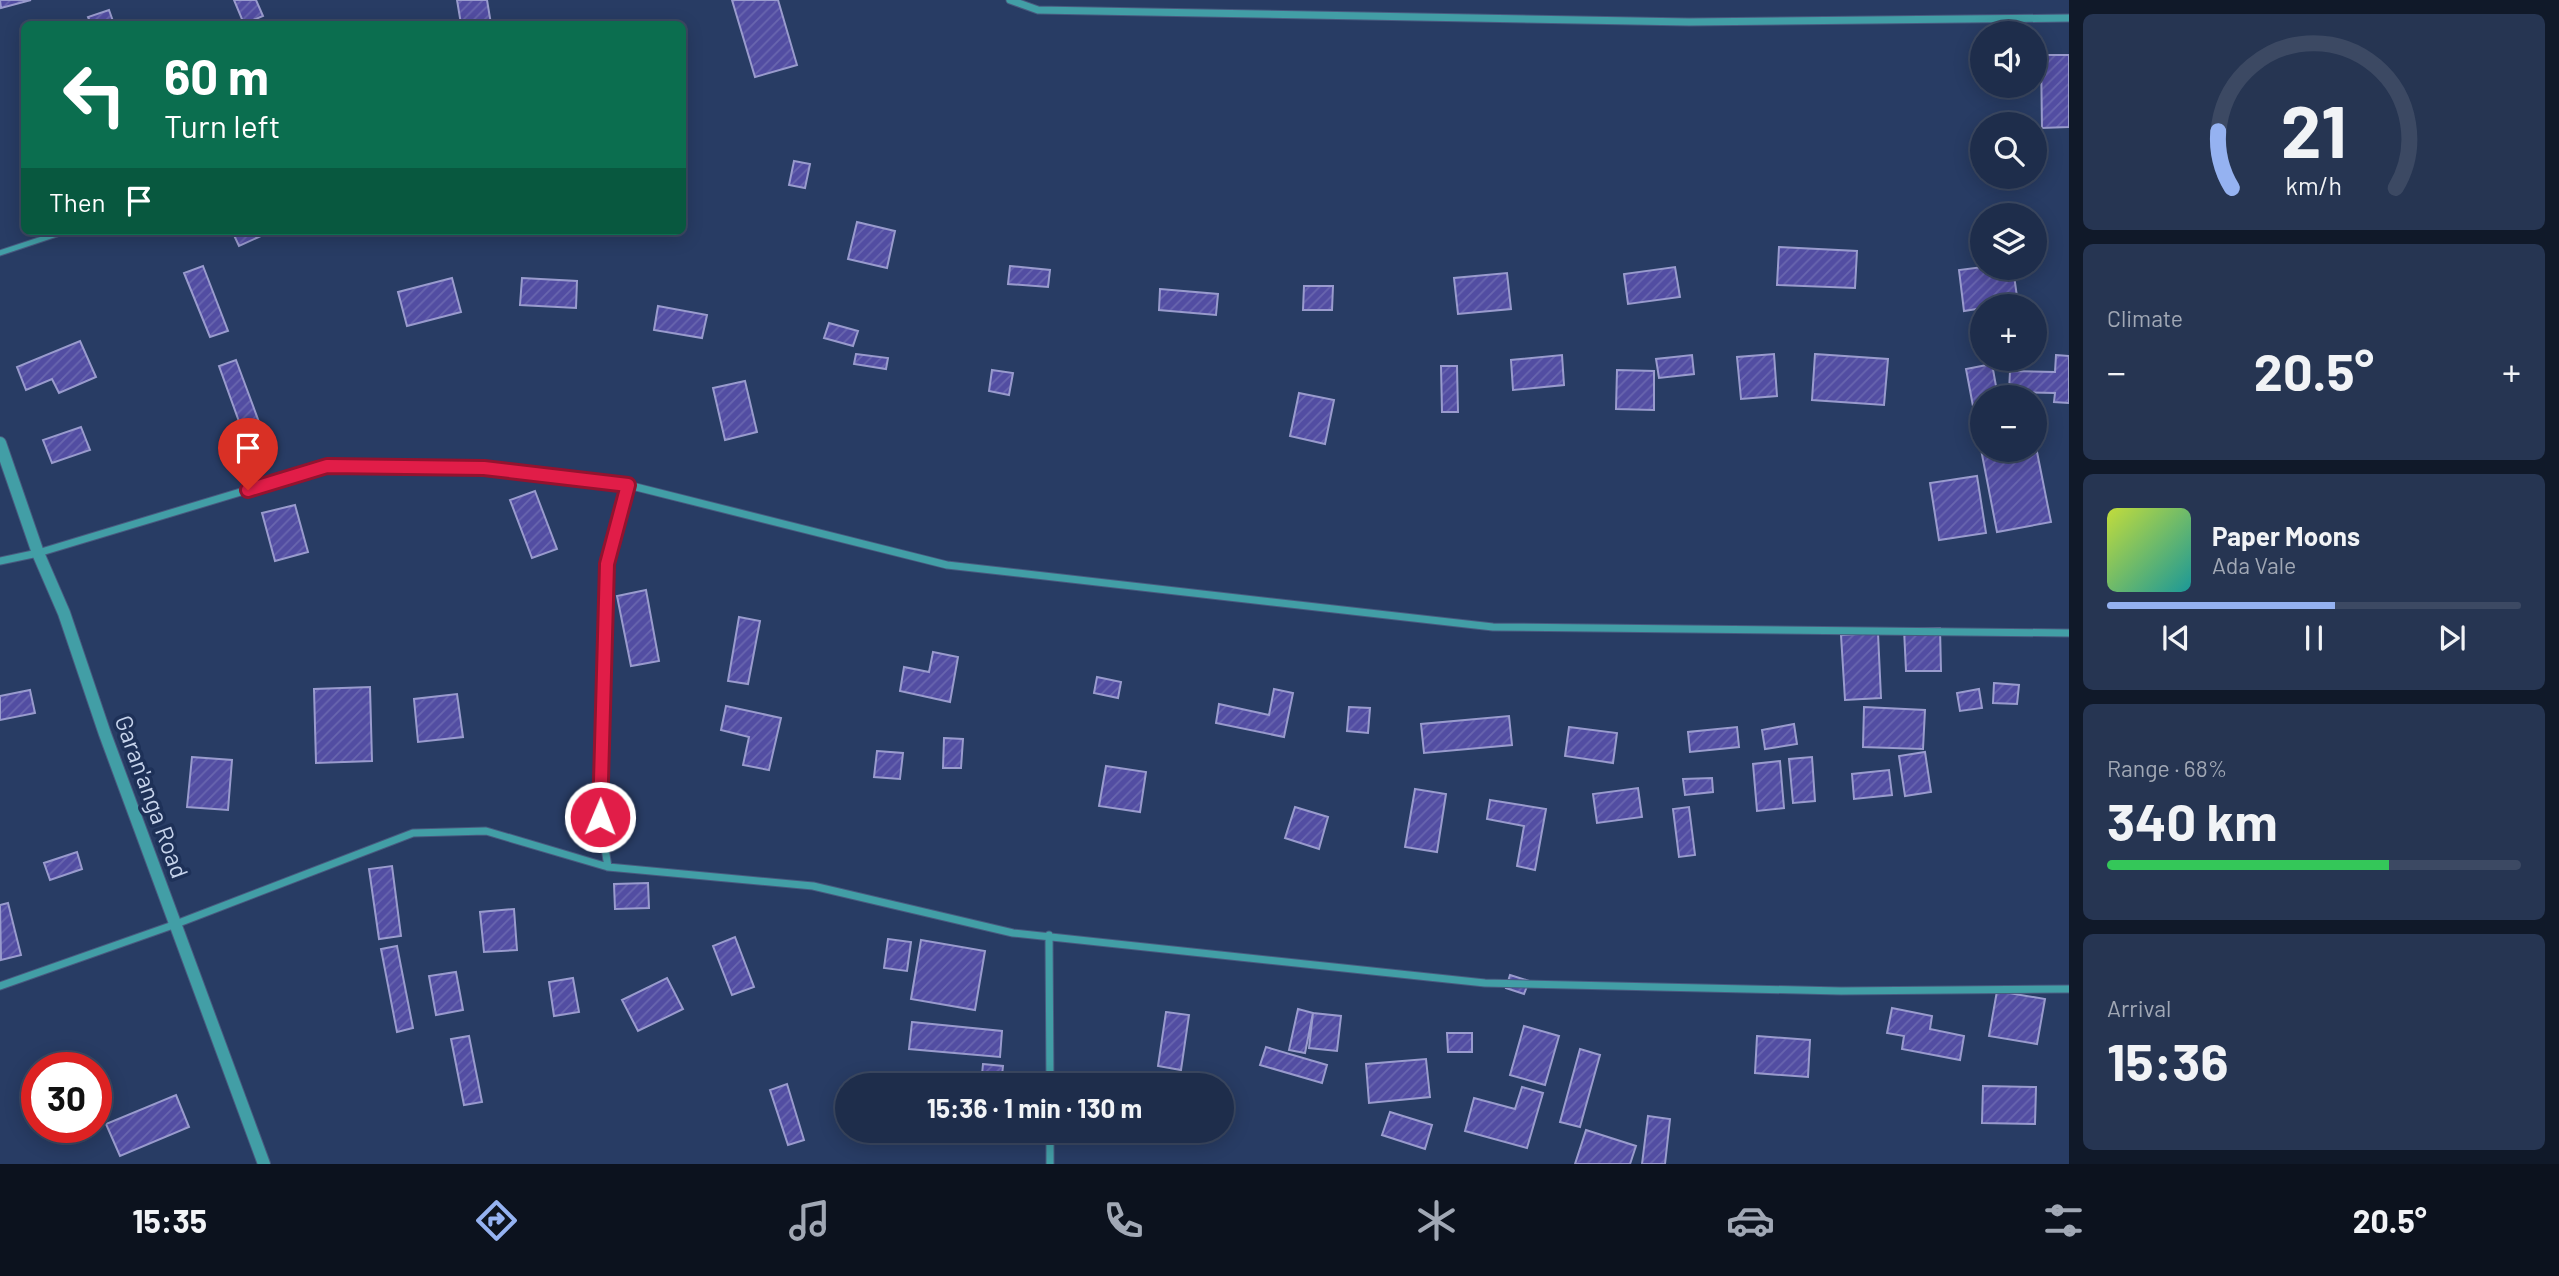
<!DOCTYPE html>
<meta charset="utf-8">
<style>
body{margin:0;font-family:Barlow,sans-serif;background:#263552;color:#f1f3f6;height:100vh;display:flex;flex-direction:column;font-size:26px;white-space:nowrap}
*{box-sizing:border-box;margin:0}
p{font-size:23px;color:#a1a8b5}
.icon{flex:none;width:38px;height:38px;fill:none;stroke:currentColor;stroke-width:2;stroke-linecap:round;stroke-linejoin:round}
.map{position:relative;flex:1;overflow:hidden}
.sheet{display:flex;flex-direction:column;gap:14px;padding:14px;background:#101929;width:490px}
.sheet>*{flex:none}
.top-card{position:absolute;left:21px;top:21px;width:665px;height:214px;border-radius:10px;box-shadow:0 4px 18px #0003,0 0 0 2px #3c4963;background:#0b6e4f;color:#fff;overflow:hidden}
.tools{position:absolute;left:1970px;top:21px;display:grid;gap:14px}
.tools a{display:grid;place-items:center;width:77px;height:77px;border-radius:50%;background:#1e2d4b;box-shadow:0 4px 18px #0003,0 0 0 2px #3c4963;font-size:35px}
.speed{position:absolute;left:21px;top:1052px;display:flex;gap:14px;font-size:35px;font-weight:700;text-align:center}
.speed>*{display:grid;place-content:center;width:91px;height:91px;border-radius:50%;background:#1e2d4b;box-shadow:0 4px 18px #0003,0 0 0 2px #3c4963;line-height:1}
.speed .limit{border:10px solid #d22;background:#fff;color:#111}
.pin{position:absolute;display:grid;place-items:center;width:60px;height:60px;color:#fff;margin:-72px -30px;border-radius:50% 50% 50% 0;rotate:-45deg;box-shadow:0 0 7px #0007}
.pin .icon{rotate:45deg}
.me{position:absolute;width:77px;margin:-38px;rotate:1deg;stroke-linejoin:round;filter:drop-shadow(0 0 5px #0008)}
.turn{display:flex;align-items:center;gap:24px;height:147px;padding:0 28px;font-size:32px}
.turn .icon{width:91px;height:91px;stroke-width:2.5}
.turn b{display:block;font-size:49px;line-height:60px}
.then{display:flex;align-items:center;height:66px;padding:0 28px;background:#0003;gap:14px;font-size:26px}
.big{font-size:52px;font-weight:700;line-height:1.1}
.sheet .widget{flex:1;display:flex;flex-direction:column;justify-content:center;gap:10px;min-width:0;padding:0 24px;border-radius:10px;background:#263552}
.sheet .dial{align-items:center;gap:0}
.dial svg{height:182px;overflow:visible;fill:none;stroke:#3c4963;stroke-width:7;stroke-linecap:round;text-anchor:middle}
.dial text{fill:#f1f3f6;stroke:none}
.song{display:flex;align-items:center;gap:21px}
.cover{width:84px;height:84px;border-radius:10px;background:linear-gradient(135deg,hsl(70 70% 55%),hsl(180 70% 35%))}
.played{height:7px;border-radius:4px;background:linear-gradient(90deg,#95b2f1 55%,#3c4963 55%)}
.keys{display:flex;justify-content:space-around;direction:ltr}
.heat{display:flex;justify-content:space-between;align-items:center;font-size:38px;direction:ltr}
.charge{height:10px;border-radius:5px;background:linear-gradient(90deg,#34c759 68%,#3c4963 0)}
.trip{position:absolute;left:835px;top:1073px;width:399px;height:70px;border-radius:35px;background:#1e2d4b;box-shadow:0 4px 18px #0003,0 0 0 2px #3c4963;font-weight:700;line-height:70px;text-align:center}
.menu{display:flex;height:112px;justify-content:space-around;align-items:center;background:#0c121e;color:#a1a8b5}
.menu .icon{width:49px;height:49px}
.menu .on{color:#95b2f1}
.menu b{font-size:32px;color:#f1f3f6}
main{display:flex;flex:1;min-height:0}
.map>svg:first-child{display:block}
.building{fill:url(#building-hatch);stroke:#999bcd;stroke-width:2}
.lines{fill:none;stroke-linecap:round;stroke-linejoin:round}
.service-casing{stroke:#485a7f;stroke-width:7}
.minor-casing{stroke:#485a7f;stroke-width:9}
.tertiary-casing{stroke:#485a7f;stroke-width:14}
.service{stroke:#429ea6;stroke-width:5}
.minor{stroke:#429ea6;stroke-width:7}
.tertiary{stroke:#429ea6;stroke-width:12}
.route-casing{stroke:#92132f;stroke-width:18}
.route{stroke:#e11d48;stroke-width:12}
.labels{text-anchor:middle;stroke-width:7;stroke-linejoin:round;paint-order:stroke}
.street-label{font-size:24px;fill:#c7d4ec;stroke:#1e3158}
</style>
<main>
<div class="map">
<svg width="2069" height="1164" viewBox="0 0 2069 1164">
<defs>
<pattern id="building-hatch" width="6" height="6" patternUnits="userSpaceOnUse" patternTransform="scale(1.75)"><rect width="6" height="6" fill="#524da2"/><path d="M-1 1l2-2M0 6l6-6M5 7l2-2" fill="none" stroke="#6966af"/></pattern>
</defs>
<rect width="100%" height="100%" fill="#283c64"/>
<!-- building -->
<path class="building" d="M0,0H31L1,8Z
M234,0H256L263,16L244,24Z
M457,0H487L491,24H461Z
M732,0H778L797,65L755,77Z
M109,10L114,24H91L88,17Z
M2041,55H2069V127L2042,128Z
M794,161L810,164L805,188L789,185Z
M857,222L895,231L887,268L848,259Z
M232,231H272L239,246Z
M1779,247L1857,251L1855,288L1777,285Z
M203,266L228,331L210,337L184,273Z
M1010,266L1050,270L1048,287L1008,284Z
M1675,267L1680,297L1628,304L1624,274Z
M1983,267L2013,268L2018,304L1983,306V308L1964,311L1959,270Z
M1507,273L1511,309L1458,314L1454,278Z
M452,278L461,312L407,326L398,292Z
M522,278L577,281L576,308L520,305Z
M1304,286H1333L1332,310H1303Z
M1160,289L1218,294L1216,315L1159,310Z
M658,306L707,315L702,338L654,330Z
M829,323L858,331L853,346L824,338Z
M80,341L96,377L59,393L52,379L26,390L17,367Z
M856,354L888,358L886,369L854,364Z
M1774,354L1777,396L1741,399L1737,357Z
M1815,354L1888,359L1884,405L1812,400Z
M1562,355L1564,385L1513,390L1511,360Z
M1692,355L1694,374L1659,378L1656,359Z
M2056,355L2069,356V403L2054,402L2055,393L2009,392L2010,371L2055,372Z
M236,360L259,422L241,427L219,366Z
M1992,364L1998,397H1983V421L1976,422L1966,369Z
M1441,366H1457L1458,412H1442Z
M992,370L1013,373L1009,395L989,391Z
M1617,370L1654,371V410L1616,409Z
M745,381L757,432L725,440L713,388Z
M1299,393L1334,400L1325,444L1290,436Z
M81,427L90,450L52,463L43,440Z
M1979,439H1983V450H2035V442L2051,522L1997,532Z
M1977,476L1986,533L1939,540L1930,483Z
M535,491L557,549L532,558L510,500Z
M295,505L308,552L275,561L262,513Z
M646,590L659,661L631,666L617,596Z
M739,617L760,621L748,684L728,681Z
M1940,628L1941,671H1906L1904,629Z
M1878,633L1881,698L1845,700L1841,635Z
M933,652L958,657L950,702L900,691L904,667L929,672Z
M1097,677L1121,682L1118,698L1094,693Z
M1994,683L2019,685L2017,704L1993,703Z
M370,687L372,761L316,763L314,689Z
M1274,689L1293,693L1284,737L1216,723L1219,704L1269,715Z
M1979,689L1982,708L1960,711L1957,693Z
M30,690L35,713L0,720V696Z
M457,694L463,737L418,742L414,699Z
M726,706L781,718L769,770L743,765L749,737L721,730Z
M1349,707L1370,708L1368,733L1347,731Z
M1864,707L1925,710L1923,749L1863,747Z
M1509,716L1512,745L1424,753L1421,724Z
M1794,724L1797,744L1765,749L1762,730Z
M1569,727L1617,733L1613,763L1565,756Z
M1737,727L1739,747L1690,752L1688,732Z
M944,738L963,739L961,768H943Z
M877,751L903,753L900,779L874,777Z
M1925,752L1931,792L1905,796L1899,756Z
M192,757L232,760L228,810L187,807Z
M1812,757L1815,801L1793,803L1789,759Z
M1780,761L1784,808L1757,811L1753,764Z
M1106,766L1146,772L1140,812L1099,806Z
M1889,770L1892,795L1854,799L1852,774Z
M1712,778L1713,792L1685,795L1683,779Z
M1638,788L1642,817L1597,823L1593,794Z
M1415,789L1446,794L1437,852L1405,847Z
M1490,800L1546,809L1535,870L1517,866L1524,826L1487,819Z
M1295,807L1328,817L1319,849L1285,838Z
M1689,807L1695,855L1679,857L1673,809Z
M77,852L82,869L50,880L44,863Z
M392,866L401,936L379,939L369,869Z
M648,883L649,908L615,909L614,884Z
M8,903L21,955L1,960L0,905Z
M514,909L517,950L484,952L480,912Z
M735,937L754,987L732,995L713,946Z
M888,939L911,942L907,971L884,968Z
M921,940L985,951L975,1010L911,999Z
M397,946L413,1028L397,1032L381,949Z
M456,972L463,1010L436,1015L429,976Z
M1510,975L1529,981L1524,994L1506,988Z
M573,978L579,1012L554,1016L549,982Z
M667,978L683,1009L638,1031L622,1000Z
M1997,991L2045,999L2037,1044L1989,1036Z
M1892,1008L1932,1016L1930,1029L1964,1036L1960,1060L1902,1049L1904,1036L1887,1033Z
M1298,1009L1313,1013L1305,1053L1289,1050Z
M1166,1012L1189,1015L1181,1070L1158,1066Z
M1313,1013L1341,1016L1337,1051L1309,1048Z
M912,1022L1002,1031L1000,1057L909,1049Z
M1524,1026L1559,1036L1545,1085L1510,1075Z
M1447,1033H1472V1052H1448Z
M469,1036L482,1102L464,1105L451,1039Z
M1757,1036L1810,1040L1808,1077L1755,1073Z
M1266,1047L1327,1065L1322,1083L1260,1065Z
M1580,1049L1600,1055L1580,1127L1560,1122Z
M1426,1059L1430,1097L1369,1103L1366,1064Z
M983,1064L1003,1066L1001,1085H981Z
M787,1084L804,1140L788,1145L770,1090Z
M1983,1086L2036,1087L2035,1124L1982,1123Z
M1522,1087L1543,1093L1527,1148L1465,1131L1474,1098L1515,1109Z
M176,1095L189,1127L120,1156L106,1124Z
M1390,1112L1432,1125L1425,1149L1382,1135Z
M1648,1116L1670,1119L1665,1164H1642Z
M1586,1130L1636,1146L1630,1164H1575Z"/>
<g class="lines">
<defs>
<path id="service" d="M0,253L66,231"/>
<path id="minor" d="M1010,0L1038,10L1689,22L2069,18
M0,561L38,553L327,466L484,468L628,485L947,565L1493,627L2069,633
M608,867L600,817L606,564L628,485
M1049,935L1050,1085
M0,986L176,924L413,833L486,831L608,867L813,886L1013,933L1485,983L1841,991L2069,989
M1050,1130V1164"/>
<path id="tertiary" d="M0,443L38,553L64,613L105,734L264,1164"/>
</defs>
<!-- service casing -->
<use href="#service" class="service-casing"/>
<!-- minor casing -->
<use href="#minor" class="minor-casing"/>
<!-- tertiary casing -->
<use href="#tertiary" class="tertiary-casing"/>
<!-- service -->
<use href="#service" class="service"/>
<!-- minor -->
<use href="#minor" class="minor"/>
<!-- tertiary -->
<use href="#tertiary" class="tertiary"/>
</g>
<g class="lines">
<defs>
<path id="route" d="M248,490L327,466L484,468L628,485L607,564L600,817"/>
</defs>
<!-- route casing -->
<use href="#route" class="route-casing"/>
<!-- route -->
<use href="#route" class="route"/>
</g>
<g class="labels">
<!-- street labels -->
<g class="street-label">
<text transform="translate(151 797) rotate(70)" y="8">Garan'anga Road</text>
</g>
</g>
</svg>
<div class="tools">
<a><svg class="icon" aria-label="sound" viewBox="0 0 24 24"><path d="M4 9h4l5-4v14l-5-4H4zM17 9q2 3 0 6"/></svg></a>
<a><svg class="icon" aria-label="search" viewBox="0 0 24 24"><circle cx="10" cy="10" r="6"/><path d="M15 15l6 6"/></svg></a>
<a><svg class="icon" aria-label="layers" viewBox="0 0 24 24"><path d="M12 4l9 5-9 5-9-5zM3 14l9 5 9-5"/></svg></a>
<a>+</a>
<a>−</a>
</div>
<div class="speed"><div class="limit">30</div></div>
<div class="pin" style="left:248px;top:490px;background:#d93025"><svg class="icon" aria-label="arrive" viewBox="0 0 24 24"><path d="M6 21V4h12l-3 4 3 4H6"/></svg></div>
<svg class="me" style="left:600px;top:817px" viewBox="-20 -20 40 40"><circle r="17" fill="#e11d48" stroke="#fff" stroke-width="3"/><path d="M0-11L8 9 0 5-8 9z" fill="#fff"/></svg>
<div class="trip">15:36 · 1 min · 130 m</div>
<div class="top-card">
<div class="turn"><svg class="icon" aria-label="left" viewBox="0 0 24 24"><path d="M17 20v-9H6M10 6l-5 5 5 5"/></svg><div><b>60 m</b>Turn left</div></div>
<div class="then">Then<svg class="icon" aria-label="arrive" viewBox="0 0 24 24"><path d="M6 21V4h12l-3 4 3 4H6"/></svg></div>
</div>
</div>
<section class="sheet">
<div class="widget dial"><svg viewBox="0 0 100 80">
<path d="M14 69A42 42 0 1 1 86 69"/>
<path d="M14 69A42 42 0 0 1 8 44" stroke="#95b2f1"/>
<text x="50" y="56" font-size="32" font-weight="700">21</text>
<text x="50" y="72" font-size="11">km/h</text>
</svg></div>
<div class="widget"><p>Climate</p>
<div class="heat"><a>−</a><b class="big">20.5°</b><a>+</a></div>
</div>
<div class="widget">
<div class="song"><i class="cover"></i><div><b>Paper Moons</b><p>Ada Vale</p></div></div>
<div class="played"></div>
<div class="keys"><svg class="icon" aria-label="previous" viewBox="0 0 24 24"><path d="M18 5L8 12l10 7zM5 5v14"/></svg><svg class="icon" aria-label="pause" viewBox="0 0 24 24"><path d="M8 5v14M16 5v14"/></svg><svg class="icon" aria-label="next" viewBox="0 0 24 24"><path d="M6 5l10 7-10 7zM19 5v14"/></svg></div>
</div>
<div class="widget"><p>Range · 68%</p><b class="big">340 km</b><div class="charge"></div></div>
<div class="widget"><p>Arrival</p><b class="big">15:36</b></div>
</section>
</main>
<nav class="menu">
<b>15:35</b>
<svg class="icon on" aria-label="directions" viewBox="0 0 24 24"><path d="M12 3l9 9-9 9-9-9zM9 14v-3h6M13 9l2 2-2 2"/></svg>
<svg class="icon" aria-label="music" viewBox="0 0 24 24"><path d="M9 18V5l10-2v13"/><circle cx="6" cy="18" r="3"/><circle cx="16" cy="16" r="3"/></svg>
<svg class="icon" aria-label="phone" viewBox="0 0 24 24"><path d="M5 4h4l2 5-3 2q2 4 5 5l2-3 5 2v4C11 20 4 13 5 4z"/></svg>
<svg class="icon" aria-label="climate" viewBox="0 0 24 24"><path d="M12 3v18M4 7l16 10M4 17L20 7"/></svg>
<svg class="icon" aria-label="car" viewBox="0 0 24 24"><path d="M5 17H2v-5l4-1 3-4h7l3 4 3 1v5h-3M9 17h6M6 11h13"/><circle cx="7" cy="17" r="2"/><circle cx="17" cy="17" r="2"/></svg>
<svg class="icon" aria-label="filters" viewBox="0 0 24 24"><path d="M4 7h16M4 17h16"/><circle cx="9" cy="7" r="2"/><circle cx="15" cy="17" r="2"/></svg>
<b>20.5°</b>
</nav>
